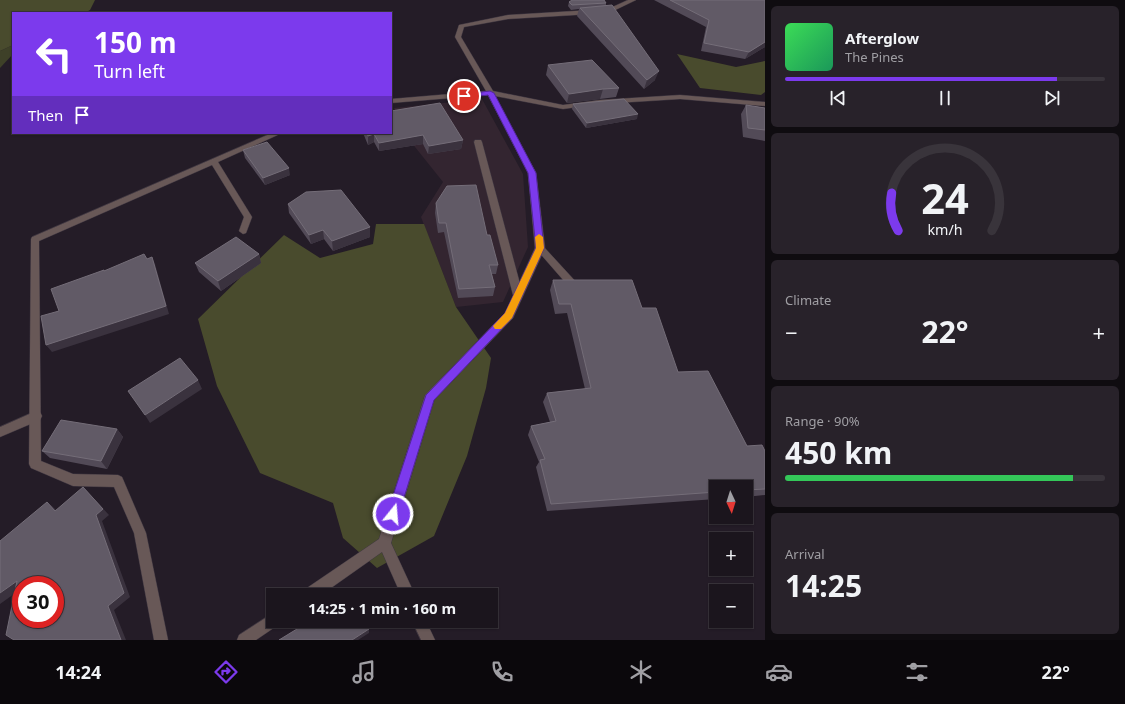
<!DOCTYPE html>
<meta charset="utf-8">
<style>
body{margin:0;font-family:"Noto Sans",sans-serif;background:#28222a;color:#f1f3f6;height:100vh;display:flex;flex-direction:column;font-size:15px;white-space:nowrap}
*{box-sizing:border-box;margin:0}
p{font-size:13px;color:#a09fa4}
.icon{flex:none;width:22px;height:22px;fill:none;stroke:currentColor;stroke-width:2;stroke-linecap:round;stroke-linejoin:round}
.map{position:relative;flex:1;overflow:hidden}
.sheet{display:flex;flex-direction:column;gap:6px;padding:6px;background:#0f0c10;width:360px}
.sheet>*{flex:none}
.top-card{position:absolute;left:12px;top:12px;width:380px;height:122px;border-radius:0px;box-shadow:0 1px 3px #0004,0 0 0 1px #39343b;background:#7c3aed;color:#fff;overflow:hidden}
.needle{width:26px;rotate:176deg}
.fabs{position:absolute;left:709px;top:480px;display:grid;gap:8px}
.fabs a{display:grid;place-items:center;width:44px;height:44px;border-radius:0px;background:#1b151d;box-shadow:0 1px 3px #0004,0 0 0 1px #39343b;font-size:20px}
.speed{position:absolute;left:12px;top:576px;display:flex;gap:8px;font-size:20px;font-weight:700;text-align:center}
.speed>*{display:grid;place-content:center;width:52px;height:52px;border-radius:50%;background:#1b151d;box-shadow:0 1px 3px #0004,0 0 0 1px #39343b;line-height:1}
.speed .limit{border:6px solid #d22;background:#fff;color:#111}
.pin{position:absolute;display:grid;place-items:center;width:34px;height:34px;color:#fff;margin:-17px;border:2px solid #fff;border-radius:50%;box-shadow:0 1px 4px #0007}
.me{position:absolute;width:44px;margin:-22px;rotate:17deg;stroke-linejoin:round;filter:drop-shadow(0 0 3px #0008)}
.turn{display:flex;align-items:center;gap:14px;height:84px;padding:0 16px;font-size:18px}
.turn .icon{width:52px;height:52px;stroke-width:2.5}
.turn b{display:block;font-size:28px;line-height:34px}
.then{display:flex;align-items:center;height:38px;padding:0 16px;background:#0003;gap:8px;font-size:15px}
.big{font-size:30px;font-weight:700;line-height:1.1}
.sheet .tile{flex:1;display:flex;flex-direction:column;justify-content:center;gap:6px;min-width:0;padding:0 14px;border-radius:6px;background:#28222a}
.sheet .dial{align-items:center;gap:0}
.dial svg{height:104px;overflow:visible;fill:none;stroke:#39343b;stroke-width:7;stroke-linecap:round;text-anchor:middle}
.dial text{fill:#f1f3f6;stroke:none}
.song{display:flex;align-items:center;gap:12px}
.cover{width:48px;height:48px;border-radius:6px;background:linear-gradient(135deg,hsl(130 70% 55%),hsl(150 70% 35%))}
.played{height:4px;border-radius:2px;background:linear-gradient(90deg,#7c3aed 85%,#39343b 85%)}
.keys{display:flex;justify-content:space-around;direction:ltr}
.heat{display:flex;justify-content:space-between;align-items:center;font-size:22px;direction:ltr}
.charge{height:6px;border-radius:3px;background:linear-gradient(90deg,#34c759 90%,#39343b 0)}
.trip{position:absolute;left:266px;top:588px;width:232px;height:40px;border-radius:0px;background:#1b151d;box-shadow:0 1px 3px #0004,0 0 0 1px #39343b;font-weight:700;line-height:40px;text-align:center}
.tab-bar{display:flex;height:64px;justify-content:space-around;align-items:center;background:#0b080c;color:#a09fa4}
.tab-bar .icon{width:28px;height:28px}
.tab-bar .selected{color:#7c3aed}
.tab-bar b{font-size:18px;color:#f1f3f6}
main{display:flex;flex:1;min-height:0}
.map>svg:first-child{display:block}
.industrial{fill:#332530}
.green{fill:#3e4028}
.forest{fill:#494b2d}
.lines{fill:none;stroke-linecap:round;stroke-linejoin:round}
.service-casing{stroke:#3e3641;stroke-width:1}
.minor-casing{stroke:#3e3641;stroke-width:1}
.service{fill:#685857;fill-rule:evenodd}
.minor{fill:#685857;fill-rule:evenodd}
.wall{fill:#524a57}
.shaded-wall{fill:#3a323e}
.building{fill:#615a66;stroke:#746d78;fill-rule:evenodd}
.route{fill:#7c3aed;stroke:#51269a}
.slow{fill:#f59e0b}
</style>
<main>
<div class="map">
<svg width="765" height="640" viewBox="0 0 765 640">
<rect width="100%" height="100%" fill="#241c27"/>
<!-- industrial -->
<path class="industrial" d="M482,99L523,174L528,247L503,302L456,307L421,217L443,182L415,147L394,108Z"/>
<!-- green -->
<path class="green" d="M13,45V54L0,68V51Z"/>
<!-- forest -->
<path class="forest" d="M0,0H95L90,10L84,13H13V45L0,51Z
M677,54L736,67L765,61V92L761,95L700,88Z
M376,224H424L456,307L491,358L486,388L467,456L434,536L377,568L343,538L333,503L260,473L217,386L198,319L284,235L320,258L373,244Z"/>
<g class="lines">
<defs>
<path id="service" d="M475,140H481L482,142L523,295L518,299L513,295L474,142Z
M540,245L543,246L577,283L579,286L577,289H571L537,250L535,248Z
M36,411L40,412L42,416L40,420L0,437V427Z"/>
<path id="minor" d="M628,0H636L609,13L508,19L464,27L461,37L493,91L563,105L600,100L680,95L765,102V106L680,99L600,104L563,109L495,96L536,173L545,248L513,318L434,400L391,543L415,595H401L382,552L321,595H302L304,590L379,539L425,395L505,313L535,248L528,173L488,95L391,103V99L486,91L455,37L459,25L508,15L608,9Z
M272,133H282L218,162L252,217L246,233L243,234L239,231L244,217L212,165L39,241L41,461L73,474L118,475L122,477L146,533L168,640H154L134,533L114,487L73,486L31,468L29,464L31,239L32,237Z
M273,613V621H280L278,625L256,640H237L239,635Z
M412,621H426L435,640H421Z"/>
</defs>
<!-- service casing -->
<use href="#service" class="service-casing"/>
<!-- minor casing -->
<use href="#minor" class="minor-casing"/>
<!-- service -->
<use href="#service" class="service"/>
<!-- minor -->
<use href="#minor" class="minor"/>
</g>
<!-- wall -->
<path class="wall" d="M654,0H765V47L745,59L701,51L706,27Z
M569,2L606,3V6L655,80L644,89L577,16L579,9L571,10L568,6Z
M548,65L619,88L616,97L600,99L567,103L546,75Z
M573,104L637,119L586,128L572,109Z
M746,105L765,108V141L743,137L741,114Z
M391,111L463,140L461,149L428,154L423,144L379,151L374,142L368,145L363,133H391Z
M243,150L290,175L265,185L245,158Z
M436,203L487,235L498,265L496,274H492L495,287L493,296L458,298L444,232L438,233L435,213Z
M288,204L370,227V237L333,251L324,239L311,244L289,213Z
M259,254L261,263L221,291L199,272L195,263Z
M553,280L642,308L678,372L747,446L765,451V495L746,497V487H716V499L547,511L536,467L539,462L528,435L531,426L550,422L543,402L547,393L585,389L567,313L555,314L550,290Z
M117,429L123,437L107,469L50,458L42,451Z"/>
<!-- shaded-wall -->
<path class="shaded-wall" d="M765,42V47L745,59L749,52Z
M659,71L655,80L644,89L647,80Z
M603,89L600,99L567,103L569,94Z
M638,114L637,119L586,128L587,123Z
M374,134V142L368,145V136Z
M423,135V144L379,151V143Z
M463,140L461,149L428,154L429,146Z
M289,168L290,175L265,185L263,178Z
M370,227V237L333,251L332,241Z
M323,230L324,239L311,244L309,235Z
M259,254L261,263L221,291L218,281Z
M152,257L155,264L169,314L52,352L46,345Z
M198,380L202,389L150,423L145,415Z
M117,429L123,437L107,469L101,461Z
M83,487L109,515L102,521L130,597L114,610L126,640H121L108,606L96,515Z
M47,502L54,508L62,517L55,511Z
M17,581L21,589L0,604V593Z
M369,629V633L358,640H352Z"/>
<!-- building -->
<path class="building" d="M572,0H604L606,3L572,5L569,2Z
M670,0H765V42L749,52L704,43L709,20Z
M612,5L659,71L647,80L580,8Z
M592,60L619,88L603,89L569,94L548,65Z
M624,99L638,114L587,123L573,104Z
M440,103L463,140L429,146L423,135L379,143L374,134L368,136L367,133H391V111Z
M746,105L765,108V130L748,128Z
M267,142L289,168L263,178L243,150Z
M476,185L487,235H490L498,265H489L495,287L459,289L446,223H439L436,203L447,186Z
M341,190L370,227L332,241L323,230L309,235L288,204L306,192Z
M236,237L259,254L218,281L195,263Z
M144,254L147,259L152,257L166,306L46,345L41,316L59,311L51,289L104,270V271Z
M553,280H632L642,308H656L678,372L708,371L747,446L762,445L765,451V489L746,490V487H716V492L551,504L540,460L545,459L531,426L556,421L547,393L591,388L571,304H559Z
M180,358L198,380L145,415L128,391Z
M61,420L117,429L101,461L42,451Z
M83,487L103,509L96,515L124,593L108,606L121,640H14L6,635L17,581L0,593V541L47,502L55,511ZM21,585H55V619H21Z
M310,621H365L369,629L352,640H279Z"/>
<!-- route -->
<path class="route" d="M490,91L494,93L536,173L544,248L512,318L434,400L399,514L397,518L393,520L389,518L387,514L426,395L505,313L536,248L528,173L488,95L464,98L461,96L464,94Z"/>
<!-- slow -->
<path class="slow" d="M539,234L543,237L544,248L512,318L501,329H495L493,326L505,313L536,248L535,237Z"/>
</svg>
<div class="fabs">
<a><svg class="needle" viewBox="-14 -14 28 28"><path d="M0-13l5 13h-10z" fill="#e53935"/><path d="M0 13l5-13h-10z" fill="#a09fa4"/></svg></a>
<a>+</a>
<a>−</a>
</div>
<div class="speed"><div class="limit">30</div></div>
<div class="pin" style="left:464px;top:96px;background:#d93025"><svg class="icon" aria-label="arrive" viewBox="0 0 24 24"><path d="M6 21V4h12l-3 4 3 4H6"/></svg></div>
<svg class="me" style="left:393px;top:514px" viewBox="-20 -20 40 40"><circle r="17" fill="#7c3aed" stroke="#fff" stroke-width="3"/><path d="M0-11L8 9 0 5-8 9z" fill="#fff"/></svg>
<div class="trip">14:25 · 1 min · 160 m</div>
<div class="top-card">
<div class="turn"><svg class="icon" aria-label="left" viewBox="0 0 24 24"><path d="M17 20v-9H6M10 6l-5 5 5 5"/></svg><div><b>150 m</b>Turn left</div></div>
<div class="then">Then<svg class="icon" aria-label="arrive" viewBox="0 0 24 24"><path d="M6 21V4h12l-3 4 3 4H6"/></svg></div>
</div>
</div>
<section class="sheet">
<div class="tile">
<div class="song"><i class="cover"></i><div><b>Afterglow</b><p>The Pines</p></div></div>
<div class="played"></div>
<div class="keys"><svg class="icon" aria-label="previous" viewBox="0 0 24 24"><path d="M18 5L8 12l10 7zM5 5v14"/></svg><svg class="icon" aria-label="pause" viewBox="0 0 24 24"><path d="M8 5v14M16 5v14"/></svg><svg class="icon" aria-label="next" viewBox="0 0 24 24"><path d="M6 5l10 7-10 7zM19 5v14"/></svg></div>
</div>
<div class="tile dial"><svg viewBox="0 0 100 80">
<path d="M14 69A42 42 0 1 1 86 69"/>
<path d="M14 69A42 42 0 0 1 9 40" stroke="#7c3aed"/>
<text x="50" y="56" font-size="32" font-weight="700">24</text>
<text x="50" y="72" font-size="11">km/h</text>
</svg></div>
<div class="tile"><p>Climate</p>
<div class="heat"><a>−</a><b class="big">22°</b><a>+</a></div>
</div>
<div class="tile"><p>Range · 90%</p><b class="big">450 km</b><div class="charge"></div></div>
<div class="tile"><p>Arrival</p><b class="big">14:25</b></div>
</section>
</main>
<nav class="tab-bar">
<b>14:24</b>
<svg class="icon selected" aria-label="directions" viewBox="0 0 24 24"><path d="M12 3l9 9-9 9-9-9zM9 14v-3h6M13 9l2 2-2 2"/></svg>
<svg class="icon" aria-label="music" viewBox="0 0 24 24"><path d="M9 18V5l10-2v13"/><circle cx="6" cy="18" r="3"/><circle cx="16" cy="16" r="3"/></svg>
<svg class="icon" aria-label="phone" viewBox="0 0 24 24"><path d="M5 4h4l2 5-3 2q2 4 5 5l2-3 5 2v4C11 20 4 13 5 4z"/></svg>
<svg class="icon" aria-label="climate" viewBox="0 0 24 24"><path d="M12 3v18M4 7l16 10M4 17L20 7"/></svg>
<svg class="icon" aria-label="car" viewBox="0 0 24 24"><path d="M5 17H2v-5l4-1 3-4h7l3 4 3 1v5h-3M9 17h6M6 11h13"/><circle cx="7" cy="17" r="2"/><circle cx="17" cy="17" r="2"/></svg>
<svg class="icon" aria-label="filters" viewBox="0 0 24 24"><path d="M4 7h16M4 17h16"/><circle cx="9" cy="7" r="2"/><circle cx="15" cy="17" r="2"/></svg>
<b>22°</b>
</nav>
